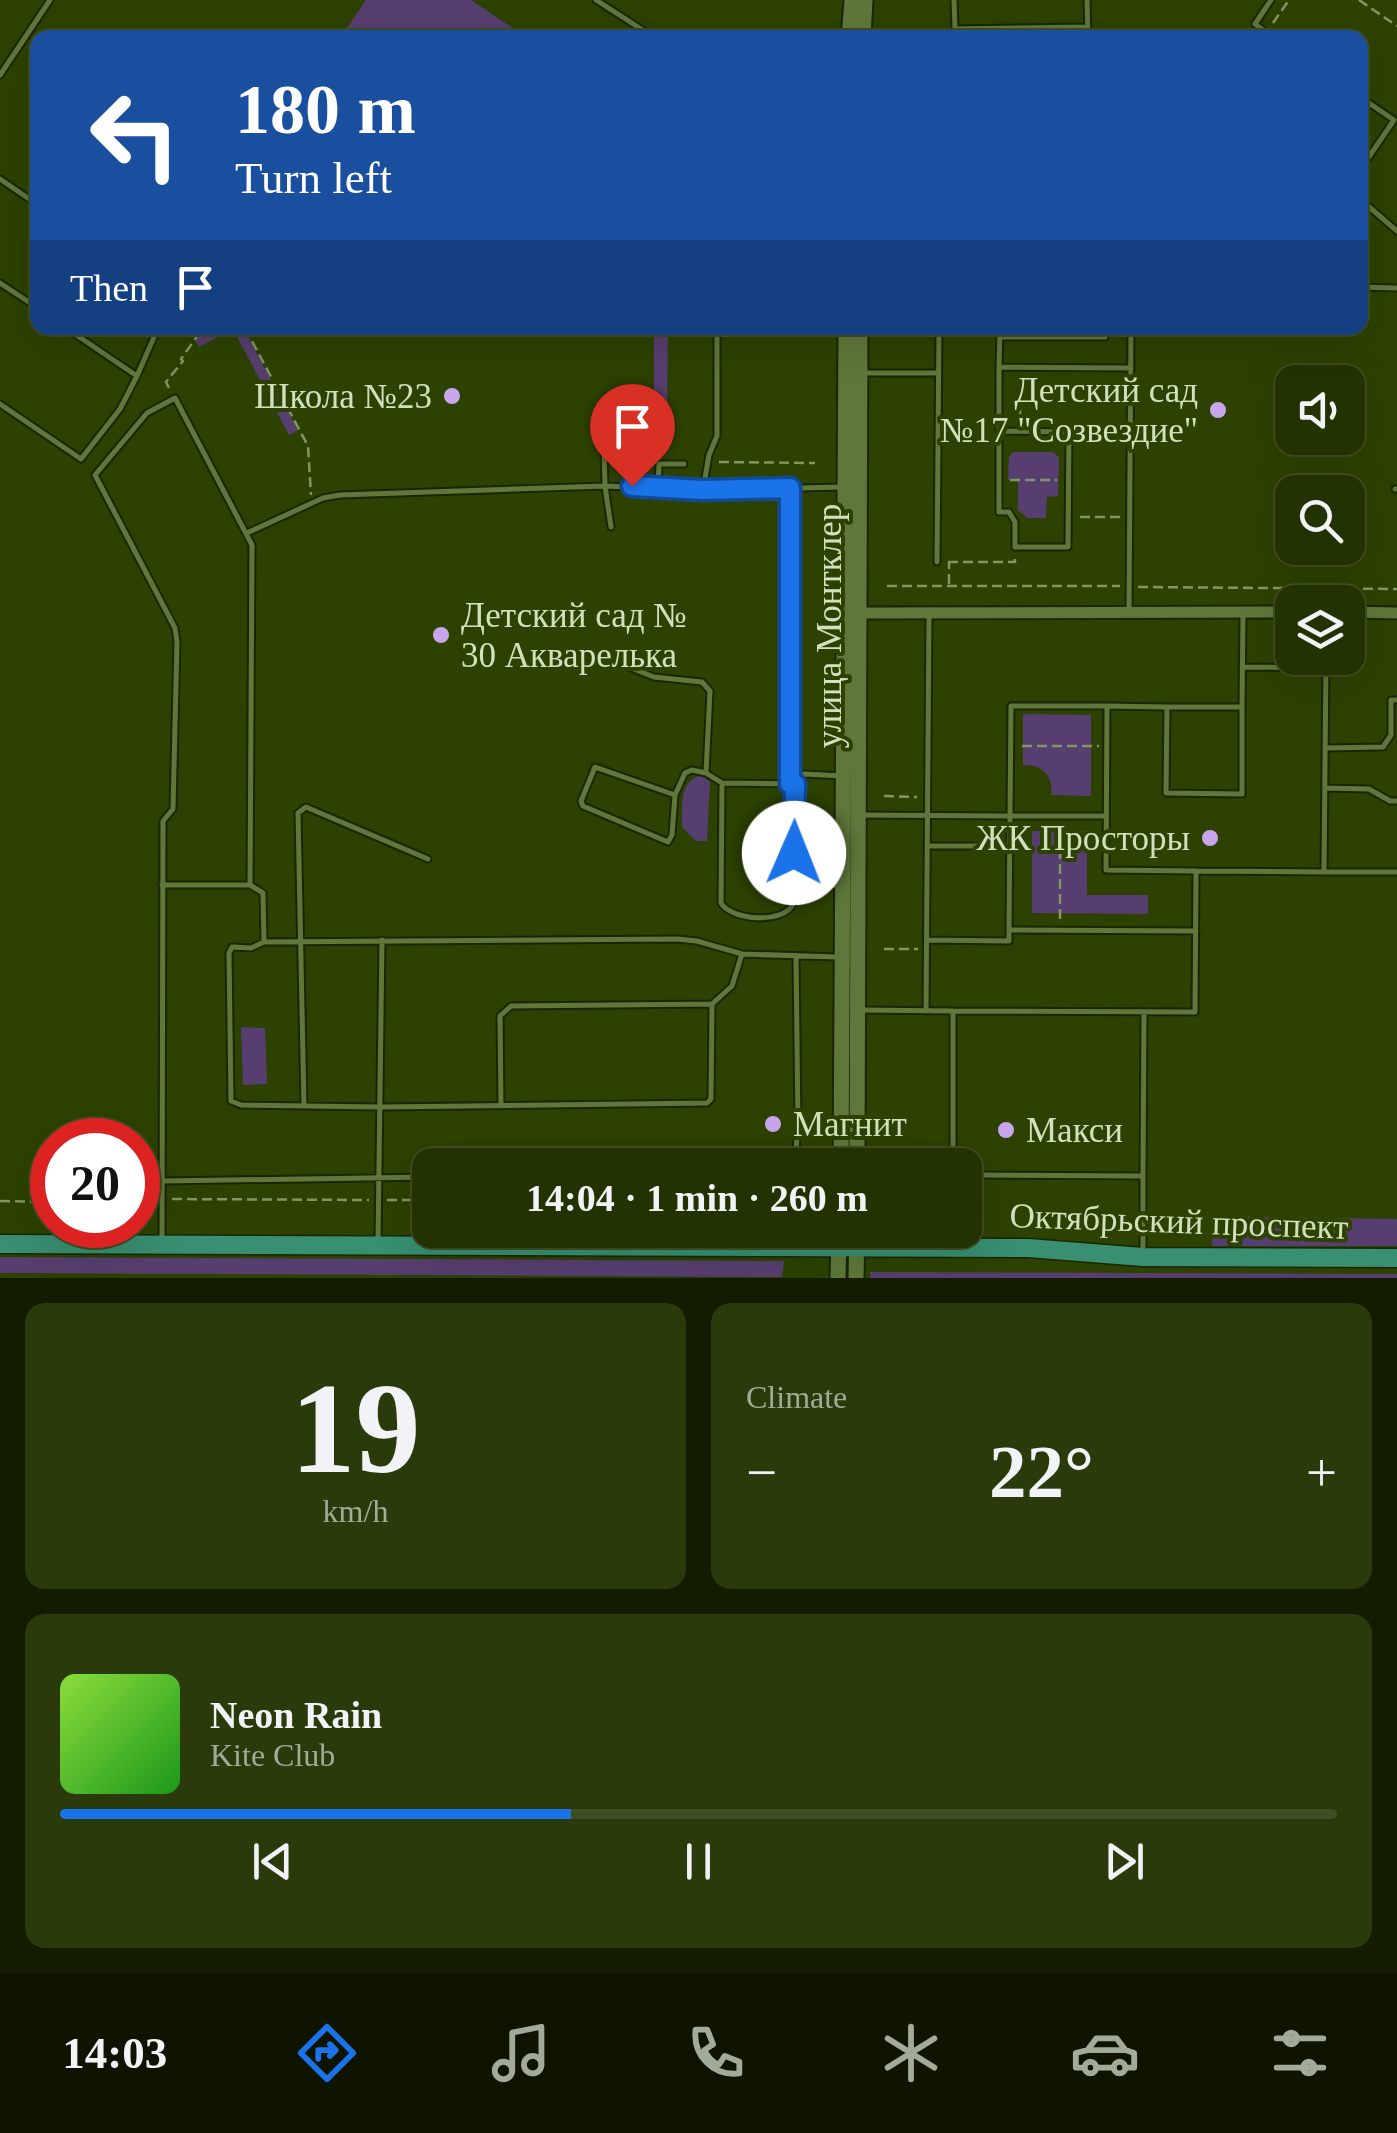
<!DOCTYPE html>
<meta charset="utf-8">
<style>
body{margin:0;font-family:"Times New Roman",serif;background:#2a3a0a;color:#f1f3f6;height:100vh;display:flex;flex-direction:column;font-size:38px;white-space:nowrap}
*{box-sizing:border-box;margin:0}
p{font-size:32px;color:#a2aa99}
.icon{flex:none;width:55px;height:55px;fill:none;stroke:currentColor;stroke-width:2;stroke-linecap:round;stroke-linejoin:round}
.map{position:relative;height:1278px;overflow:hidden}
.side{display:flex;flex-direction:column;gap:25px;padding:25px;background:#131c00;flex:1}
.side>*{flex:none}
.guide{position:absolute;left:30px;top:30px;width:1338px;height:305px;border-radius:20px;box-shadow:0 10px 40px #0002,0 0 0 2px #3f4d22;background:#1a4fa0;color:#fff;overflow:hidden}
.controls{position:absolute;left:1275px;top:365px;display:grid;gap:20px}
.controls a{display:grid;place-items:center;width:90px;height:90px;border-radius:20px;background:#223200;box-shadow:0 10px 40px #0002,0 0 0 2px #3f4d22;font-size:50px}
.speed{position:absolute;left:30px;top:1118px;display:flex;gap:20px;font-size:50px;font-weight:700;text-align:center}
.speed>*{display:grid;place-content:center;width:130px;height:130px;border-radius:50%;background:#223200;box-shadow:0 10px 40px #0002,0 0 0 2px #3f4d22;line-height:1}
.speed .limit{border:15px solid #d22;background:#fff;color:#111}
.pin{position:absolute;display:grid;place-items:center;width:85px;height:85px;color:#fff;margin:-102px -42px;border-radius:50% 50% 50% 0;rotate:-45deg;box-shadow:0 0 10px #0007}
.pin .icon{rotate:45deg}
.me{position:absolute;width:110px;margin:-55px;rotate:1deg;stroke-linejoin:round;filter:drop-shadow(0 0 8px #0008)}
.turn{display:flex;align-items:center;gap:35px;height:210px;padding:0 40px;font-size:45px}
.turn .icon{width:130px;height:130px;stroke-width:2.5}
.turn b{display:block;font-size:70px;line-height:85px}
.then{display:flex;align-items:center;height:95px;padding:0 40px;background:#0003;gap:20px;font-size:38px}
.big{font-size:75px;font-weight:600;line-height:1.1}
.side .widget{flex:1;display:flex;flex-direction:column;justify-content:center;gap:15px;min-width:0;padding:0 35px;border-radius:20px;background:#2a3a0a}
.side .dial{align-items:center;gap:0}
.dial b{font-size:130px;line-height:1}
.song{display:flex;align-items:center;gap:30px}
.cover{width:120px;height:120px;border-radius:15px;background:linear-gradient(135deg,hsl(90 70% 55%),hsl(120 70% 35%))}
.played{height:10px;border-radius:5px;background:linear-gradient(90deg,#1a73e8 40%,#3f4d22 40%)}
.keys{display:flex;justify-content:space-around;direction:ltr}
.heat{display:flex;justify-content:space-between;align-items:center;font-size:55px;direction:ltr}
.side .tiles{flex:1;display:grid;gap:25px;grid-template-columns:1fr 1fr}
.widget:last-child{grid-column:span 2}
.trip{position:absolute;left:412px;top:1148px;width:570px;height:100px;border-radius:20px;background:#223200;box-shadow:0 10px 40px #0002,0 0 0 2px #3f4d22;font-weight:600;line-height:100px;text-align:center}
.menu{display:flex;height:160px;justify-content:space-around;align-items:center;background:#0e1400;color:#a2aa99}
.menu .icon{width:70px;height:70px}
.menu .selected{color:#1a73e8}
.menu b{font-size:45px;color:#f1f3f6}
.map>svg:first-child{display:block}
.green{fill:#573e70}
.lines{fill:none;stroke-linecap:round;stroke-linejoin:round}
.lane-casing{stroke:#1a2605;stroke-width:9}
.street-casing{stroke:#1a2605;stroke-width:15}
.secondary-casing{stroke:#1a2605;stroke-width:19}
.primary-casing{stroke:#1a2605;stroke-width:21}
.path{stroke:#849565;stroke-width:2.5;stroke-dasharray:10 5;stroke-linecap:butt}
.lane{stroke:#5f773a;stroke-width:5}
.street{stroke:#5f773a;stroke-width:11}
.secondary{stroke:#5f773a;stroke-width:15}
.primary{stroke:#388f71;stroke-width:18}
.route-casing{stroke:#114b97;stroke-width:25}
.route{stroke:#1a73e8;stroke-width:18}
.poi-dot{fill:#c9a5ee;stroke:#2d4200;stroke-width:4}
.labels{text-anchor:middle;stroke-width:8;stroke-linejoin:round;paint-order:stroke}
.poi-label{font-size:35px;fill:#d2e0c0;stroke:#2d4200;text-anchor:end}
.street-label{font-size:35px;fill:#d2e0c0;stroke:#2d4200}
</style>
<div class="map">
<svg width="1397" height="1278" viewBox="0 0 1397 1278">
<rect width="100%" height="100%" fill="#2d4200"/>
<!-- green -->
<path class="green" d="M366,0H471L514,29L509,37H356L345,31Z
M204,328H243L298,430L289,435L233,329L199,347L195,341Z
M654,328H668L667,415H654Z
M1013,452H1053L1059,458L1058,496L1047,497L1046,518H1027L1018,510V481L1008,480L1009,457Z
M1023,714L1091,715V796L1051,795C1054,776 1042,764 1023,765Z
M701,775L710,782L707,841H696L682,827C683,807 678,782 701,775Z
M1032,831H1087V895H1148V914L1032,913Z
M241,1027L265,1028L267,1084L243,1085Z
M1213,1216L1397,1219V1246H1212Z
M0,1257L784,1261L782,1277L0,1273Z
M870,1272L1397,1274V1278H870Z"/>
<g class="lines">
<defs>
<path id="lane" d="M596,0L655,38
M954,0L955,29L1088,27
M1087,0L1088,38
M1271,0L1255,24L1274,38
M0,75L50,0
M1360,97L1394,120L1360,170
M0,179L38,205
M1360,199L1397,231
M0,283L38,308
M1360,287L1397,288
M1000,337H1105V328
M999,367L1000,328
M863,373H937
M137,376L158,328
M0,404L81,459L120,409L137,376L66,328
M603,412L605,486L611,527
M999,431L1069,432L1068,547H1015V522L1009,512H999V367L1131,368
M658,487L659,464H684
M790,488V784
M1395,489H1397
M703,490L709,455L717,436V328
M247,533L323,498L340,495L605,486L703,490L843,487
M937,562L939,328
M1129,610L1131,328
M568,654L601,656L654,677L702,682L710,691L706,773L722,783L795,784
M1242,667L1324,668
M1242,707V794L1166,793L1167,707H1242L1243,614
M1326,748L1383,747L1391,735V700H1397
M722,783L721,903C732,921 784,924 793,904L796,780L804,774L843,776
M1325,788L1369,789L1390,801H1397
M675,795L672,835L668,842L583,806L581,801L595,767L675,795L685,773L692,770L706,773
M859,815L1010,816L1009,930L1196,931
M1106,816H1010L1011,706H1107
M928,846H1010
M1196,871L1324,872L1326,658
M1324,872H1397
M162,885H250L263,893L264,942L251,948L232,947L229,953L231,1101L241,1105L380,1107L707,1103L711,1099L712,1004L732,986L742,954L838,957
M794,886L841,885
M927,940L1009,941V931
M264,942L677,939L697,941L742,954
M861,1010L953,1011V1165
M926,1011L929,616
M953,1011L1195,1012L1196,871L1106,870L1107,706L1167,707
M304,1106L298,813L306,807L428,859
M501,1106L500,1016L511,1006L712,1004
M795,1165L798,1124L796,956
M965,1175L1143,1176V1254
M1143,1176L1144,1012
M162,1181L430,1177
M162,1238L163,821L173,809L177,642L175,628L95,475L147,413L175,398L252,545L250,885
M378,1242L382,940"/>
<path id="street" d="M1348,612L1397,613
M859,613L1292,612"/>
<path id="secondary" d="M849,38L852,0
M863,38L865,0
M841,1165L846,328
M857,1165L860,328
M838,1278L839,1230
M856,1278L857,1230"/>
<path id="primary" d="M0,1244L1028,1248L1143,1257L1397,1258"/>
</defs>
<!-- lane casing -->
<use href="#lane" class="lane-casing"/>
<!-- street casing -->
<use href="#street" class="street-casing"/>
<!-- secondary casing -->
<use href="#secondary" class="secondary-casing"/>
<!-- primary casing -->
<use href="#primary" class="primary-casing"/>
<!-- path -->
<path class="path" d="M1359,0L1397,26
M1273,23L1289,0
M245,328L308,446L311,495
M169,388L166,382L183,361L181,359L203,328
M1020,420V378
M719,462L815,463
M1010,480H1057
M1080,517H1122
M948,562H1015V557
M949,584V562
M887,586H1120
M1138,587L1397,589
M1022,746H1099
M884,796L917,797
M1060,919V827
M884,949H918
M138,1199H154
M172,1199L369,1200
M387,1200H430
M0,1201L41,1202L52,1212"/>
<!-- lane -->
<use href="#lane" class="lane"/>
<!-- street -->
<use href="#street" class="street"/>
<!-- secondary -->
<use href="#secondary" class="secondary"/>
<!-- primary -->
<use href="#primary" class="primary"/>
</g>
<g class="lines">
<defs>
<path id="route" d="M632,486L703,490L790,488V784H795L794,853"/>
</defs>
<!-- route casing -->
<use href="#route" class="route-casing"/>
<!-- route -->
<use href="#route" class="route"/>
</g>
<!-- markers -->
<g class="poi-dot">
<circle cx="452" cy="396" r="10"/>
<circle cx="1218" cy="410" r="10"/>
<circle cx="441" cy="635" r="10"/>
<circle cx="1210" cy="838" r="10"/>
<circle cx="773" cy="1124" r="10"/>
<circle cx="1006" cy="1130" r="10"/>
</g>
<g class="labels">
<!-- poi labels -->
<g class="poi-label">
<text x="1198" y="402">Детский сад<tspan x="1198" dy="40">№17 "Созвездие"</tspan></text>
<text x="432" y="408">Школа №23</text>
<text x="461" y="627" text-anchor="start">Детский сад №<tspan x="461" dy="40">30 Акварелька</tspan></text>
<text x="1190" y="850">ЖК Просторы</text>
<text x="793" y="1136" text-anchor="start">Магнит</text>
<text x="1026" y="1142" text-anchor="start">Макси</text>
</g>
<!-- street labels -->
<g class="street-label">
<text transform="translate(829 626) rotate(-90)" y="12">улица Монтклер</text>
<text transform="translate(1179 1221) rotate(2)" y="12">Октябрьский проспект</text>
</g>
</g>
</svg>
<div class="controls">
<a><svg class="icon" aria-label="sound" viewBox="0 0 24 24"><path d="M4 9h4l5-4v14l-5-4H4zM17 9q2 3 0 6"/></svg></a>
<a><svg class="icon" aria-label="search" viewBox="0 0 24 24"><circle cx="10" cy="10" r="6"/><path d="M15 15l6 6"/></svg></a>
<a><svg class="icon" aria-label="layers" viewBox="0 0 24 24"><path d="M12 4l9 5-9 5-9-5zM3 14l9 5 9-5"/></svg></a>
</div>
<div class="speed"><div class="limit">20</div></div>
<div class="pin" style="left:632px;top:486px;background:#d93025"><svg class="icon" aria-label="arrive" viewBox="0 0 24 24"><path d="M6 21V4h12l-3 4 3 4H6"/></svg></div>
<svg class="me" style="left:794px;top:853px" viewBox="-20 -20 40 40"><circle r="19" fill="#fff"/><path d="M0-13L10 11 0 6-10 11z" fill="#1a73e8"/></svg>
<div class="trip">14:04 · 1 min · 260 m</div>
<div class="guide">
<div class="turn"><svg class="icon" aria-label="left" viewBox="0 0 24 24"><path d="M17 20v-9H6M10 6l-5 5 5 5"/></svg><div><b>180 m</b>Turn left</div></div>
<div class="then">Then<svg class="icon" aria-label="arrive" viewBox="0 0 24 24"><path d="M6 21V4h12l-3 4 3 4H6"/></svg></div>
</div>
</div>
<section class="side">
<div class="tiles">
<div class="widget dial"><b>19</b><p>km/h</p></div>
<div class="widget"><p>Climate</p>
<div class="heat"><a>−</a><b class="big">22°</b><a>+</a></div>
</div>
<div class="widget">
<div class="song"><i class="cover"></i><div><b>Neon Rain</b><p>Kite Club</p></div></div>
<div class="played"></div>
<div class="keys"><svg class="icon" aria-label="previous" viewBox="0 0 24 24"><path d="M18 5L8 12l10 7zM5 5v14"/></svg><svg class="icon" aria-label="pause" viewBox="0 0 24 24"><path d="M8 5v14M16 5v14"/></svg><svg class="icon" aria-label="next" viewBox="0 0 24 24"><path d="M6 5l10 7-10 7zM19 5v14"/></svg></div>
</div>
</div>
</section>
<nav class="menu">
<b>14:03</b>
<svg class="icon selected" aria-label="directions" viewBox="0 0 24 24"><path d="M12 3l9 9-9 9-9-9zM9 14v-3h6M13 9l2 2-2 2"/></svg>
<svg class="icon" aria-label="music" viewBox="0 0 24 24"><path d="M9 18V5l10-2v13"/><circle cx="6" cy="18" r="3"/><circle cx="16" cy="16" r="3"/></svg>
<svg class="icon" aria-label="phone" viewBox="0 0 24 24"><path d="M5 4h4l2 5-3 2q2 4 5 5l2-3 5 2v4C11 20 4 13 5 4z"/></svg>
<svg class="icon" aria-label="climate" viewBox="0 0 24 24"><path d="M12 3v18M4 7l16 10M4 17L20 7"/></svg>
<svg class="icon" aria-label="car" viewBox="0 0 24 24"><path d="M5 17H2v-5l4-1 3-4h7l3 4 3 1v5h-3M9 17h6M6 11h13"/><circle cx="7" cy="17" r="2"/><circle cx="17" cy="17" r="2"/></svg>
<svg class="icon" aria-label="filters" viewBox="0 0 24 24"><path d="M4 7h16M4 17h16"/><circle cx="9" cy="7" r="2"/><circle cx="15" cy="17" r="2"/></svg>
</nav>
